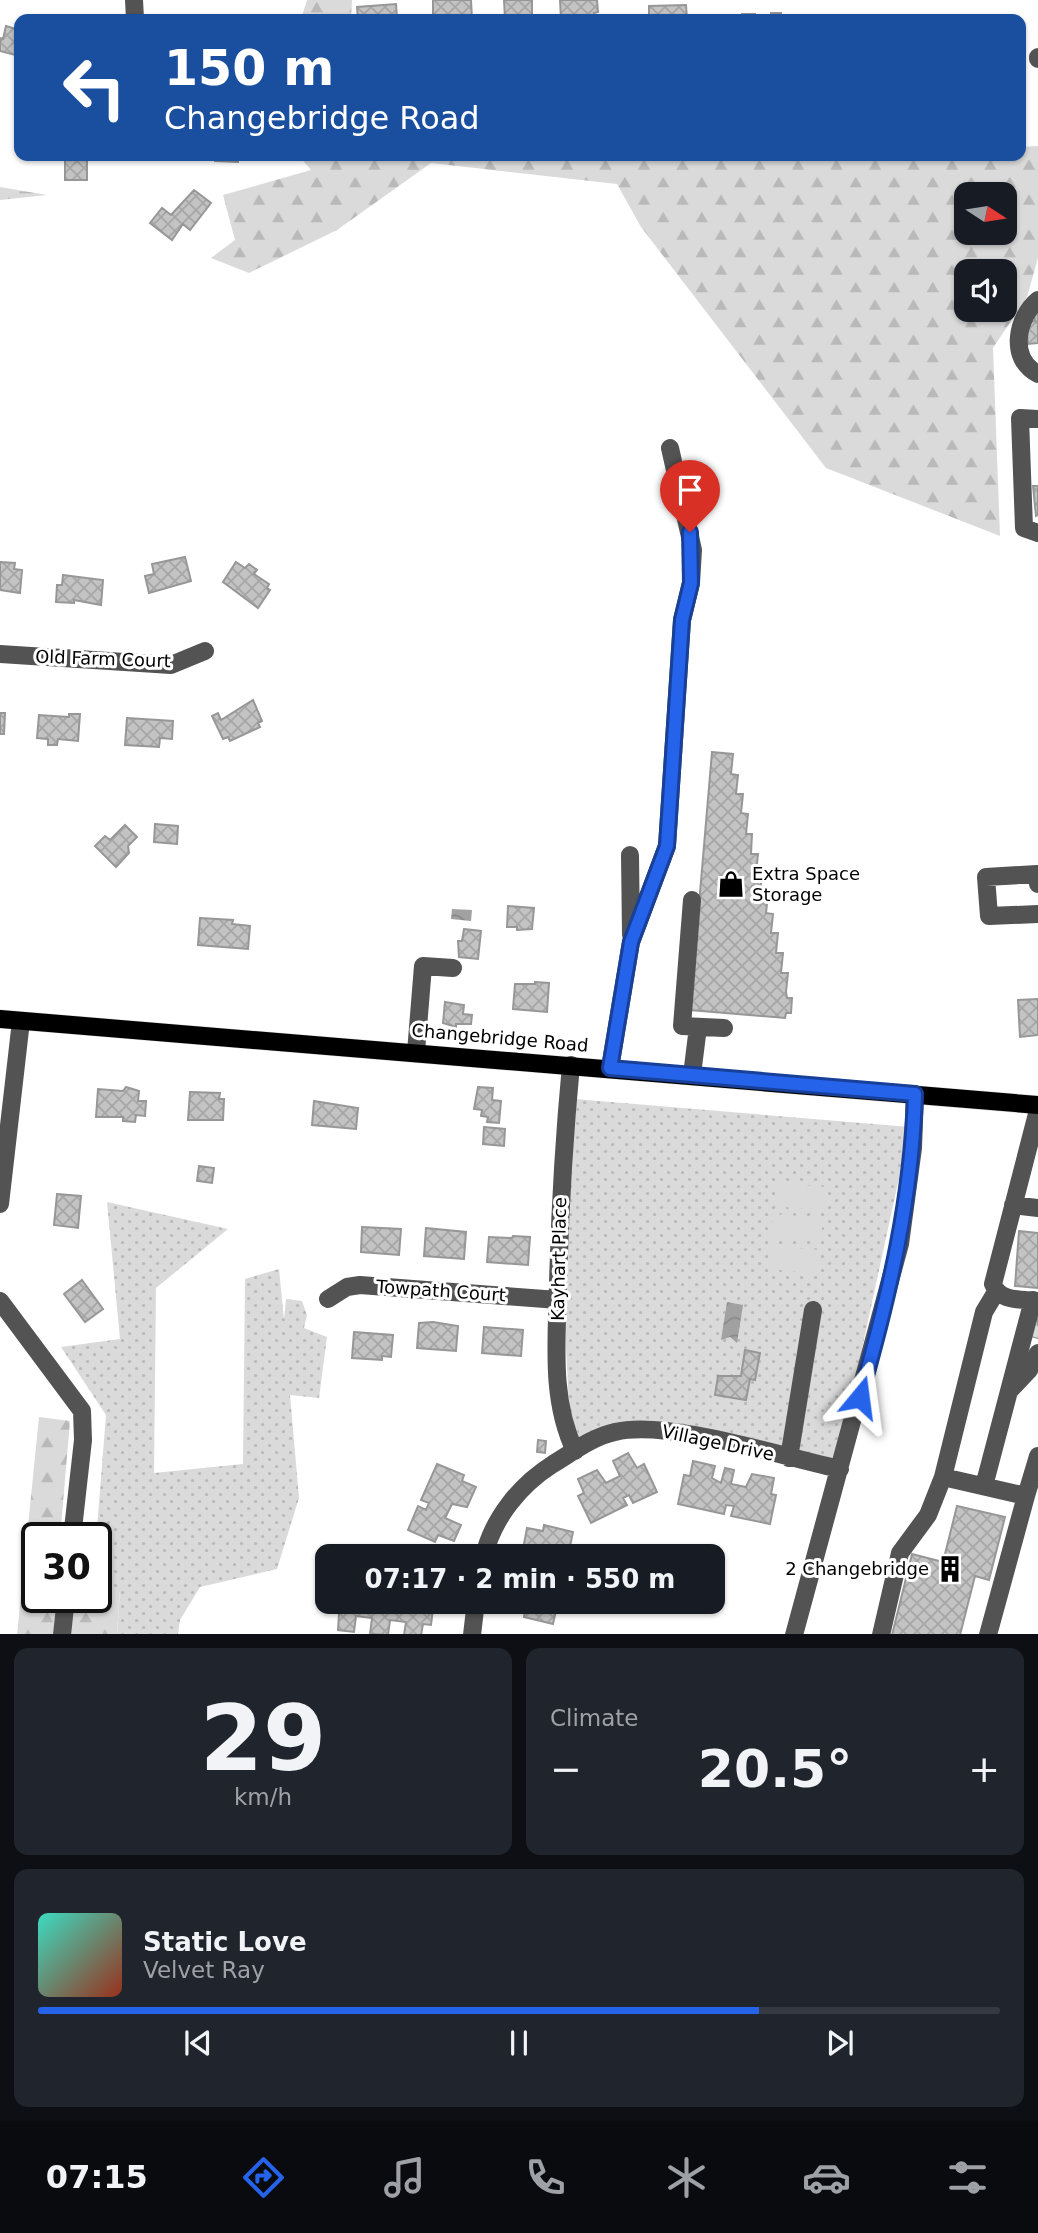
<!DOCTYPE html>
<meta charset="utf-8">
<style>
body{margin:0;font-family:"DejaVu Sans",sans-serif;background:#20242c;color:#f1f3f6;height:100vh;display:flex;flex-direction:column;font-size:26px;white-space:nowrap}
*{box-sizing:border-box;margin:0}
p{font-size:23px;color:#9ea1a6}
.icon{flex:none;width:38px;height:38px;fill:none;stroke:currentColor;stroke-width:2;stroke-linecap:round;stroke-linejoin:round}
.map{position:relative;height:1634px;overflow:hidden}
.drawer{display:flex;flex-direction:column;gap:14px;padding:14px;background:#0d0f14;flex:1}
.drawer>*{flex:none}
.guide{position:absolute;left:14px;top:14px;width:1012px;height:147px;border-radius:14px;box-shadow:0 2px 5px #0004;background:#1a4fa0;color:#fff;overflow:hidden}
.needle{width:46px;rotate:102deg}
.fabs{position:absolute;left:954px;top:182px;display:grid;gap:14px}
.fabs a{display:grid;place-items:center;width:63px;height:63px;border-radius:14px;background:#171b24;box-shadow:0 2px 5px #0004;font-size:35px}
.speed{position:absolute;left:21px;top:1522px;display:flex;gap:14px;font-size:35px;font-weight:700;text-align:center}
.speed>*{display:grid;place-content:center;width:91px;height:91px;border-radius:50%;background:#171b24;box-shadow:0 2px 5px #0004;line-height:1}
.speed .limit{border:4px solid #111;border-radius:10px;background:#fff;color:#111}
.pin{position:absolute;display:grid;place-items:center;width:60px;height:60px;color:#fff;margin:-72px -30px;border-radius:50% 50% 50% 0;rotate:-45deg;box-shadow:0 0 7px #0007}
.pin .icon{rotate:45deg}
.me{position:absolute;width:77px;margin:-38px;rotate:16deg;stroke-linejoin:round;filter:drop-shadow(0 0 5px #0008)}
.turn{display:flex;align-items:center;gap:24px;height:147px;padding:0 35px;font-size:32px}
.turn .icon{width:91px;height:91px;stroke-width:2.5}
.turn b{display:block;font-size:49px;line-height:60px}
.big{font-size:52px;font-weight:800;line-height:1.1}
.drawer .tile{flex:1;display:flex;flex-direction:column;justify-content:center;gap:10px;min-width:0;padding:0 24px;border-radius:14px;background:#20242c}
.drawer .dial{align-items:center;gap:0}
.dial b{font-size:91px;line-height:1}
.song{display:flex;align-items:center;gap:21px}
.cover{width:84px;height:84px;border-radius:10px;background:linear-gradient(135deg,hsl(170 70% 55%),hsl(10 70% 35%))}
.played{height:7px;border-radius:4px;background:linear-gradient(90deg,#2563eb 75%,#363941 75%)}
.keys{display:flex;justify-content:space-around;direction:ltr}
.heat{display:flex;justify-content:space-between;align-items:center;font-size:38px;direction:ltr}
.drawer .tiles{flex:1;display:grid;gap:14px;grid-template-columns:1fr 1fr}
.tile:last-child{grid-column:span 2}
.trip{position:absolute;left:315px;top:1544px;width:410px;height:70px;border-radius:14px;background:#171b24;box-shadow:0 2px 5px #0004;font-weight:800;line-height:70px;text-align:center}
.tabs{display:flex;height:112px;justify-content:space-around;align-items:center;background:#090b0e;color:#9ea1a6}
.tabs .icon{width:49px;height:49px}
.tabs .active{color:#2563eb}
.tabs b{font-size:32px;color:#f1f3f6}
.map>svg:first-child{display:block}
.grass{fill:url(#grass-dots)}
.forest{fill:url(#forest-firs);fill-rule:evenodd}
.wetland{fill:url(#wetland-marsh)}
.pitch{fill:#dadada}
.water{fill:url(#water-waves)}
.building{fill:url(#building-cross-hatch);stroke:#979797;stroke-width:2}
.lines{fill:none;stroke-linecap:round;stroke-linejoin:round}
.minor-tunnel{stroke:#d9d9d9;stroke-width:18;stroke-dasharray:18 9;stroke-linecap:butt}
.major-casing{stroke:#dbdbdb;stroke-width:19}
.minor{stroke:#535353;stroke-width:18}
.major{stroke:#000;stroke-width:18}
.route-casing{stroke:#184099;stroke-width:18}
.route{stroke:#2563eb;stroke-width:12}
.labels{text-anchor:middle;stroke-width:6;stroke-linejoin:round;paint-order:stroke}
.street-label{font-size:18px;fill:#000;stroke:#fff}
.poi-label{font-size:18px;fill:#000;stroke:#fff;text-anchor:start}
</style>
<div class="map">
<svg width="1038" height="1635" viewBox="0 0 1038 1635">
<defs>
<pattern id="grass-dots" width="8" height="8" patternUnits="userSpaceOnUse" patternTransform="scale(1.75)"><rect width="8" height="8" fill="#dadada"/><path d="M2 2h.1M6 6h.1" fill="none" stroke="#b9b9b9" stroke-width="1.8" stroke-linecap="round"/></pattern>
<pattern id="forest-firs" width="22" height="20" patternUnits="userSpaceOnUse" patternTransform="scale(1.75)"><rect width="22" height="20" fill="#dadada"/><path d="M5 1l3.5 6h-7zM16 11l3.5 6h-7z" fill="#b9b9b9"/></pattern>
<pattern id="wetland-marsh" width="20" height="14" patternUnits="userSpaceOnUse" patternTransform="scale(1.75)"><rect width="20" height="14" fill="#dadada"/><path d="M1 5h8M5 5V1M11 12h8M15 12V8" fill="none" stroke="#b9b9b9"/></pattern>
<pattern id="water-waves" width="16" height="10" patternUnits="userSpaceOnUse" patternTransform="scale(1.75)"><rect width="16" height="10" fill="#a1a1a1"/><path d="M0 5q4-4 8 0t8 0" fill="none" stroke="#898989"/></pattern>
<pattern id="building-cross-hatch" width="8" height="8" patternUnits="userSpaceOnUse" patternTransform="scale(1.75)"><rect width="8" height="8" fill="#c3c3c3"/><path d="M0 0l8 8M0 8l8-8" fill="none" stroke="#a6a6a6"/></pattern>
</defs>
<rect width="100%" height="100%" fill="#fff"/>
<!-- grass -->
<path class="grass" d="M563,1098L910,1127L836,1469L633,1433L571,1446L558,1189Z
M107,1202L228,1229L156,1288L154,1473L243,1464L245,1279L279,1269L284,1320L286,1299L302,1301L307,1315L304,1328L327,1337L319,1398L290,1395L299,1498L277,1569L200,1587L180,1620L178,1634H117L120,1590H96V1541L106,1415L61,1347L120,1339Z"/>
<!-- forest -->
<path class="forest" d="M307,0H352L351,19H301Z
M1038,146V258L1027,297L993,348L1000,536L826,468L641,227L617,184L431,163L337,230L249,273L211,258L235,240L223,195L311,170L299,156H1020V147ZM966,194H1004V233H966ZM1004,271V310H966V271Z
M39,1417L70,1421L60,1538H37V1598H96V1590H120L117,1634L17,1635Z"/>
<!-- wetland -->
<path class="wetland" d="M0,187L47,195L0,200Z"/>
<!-- pitch -->
<path class="pitch" d="M776,1183L826,1187L824,1211L774,1206Z
M773,1214L823,1218L821,1242L771,1237Z
M770,1246L821,1250L818,1274L768,1269Z"/>
<!-- water -->
<path class="water" d="M452,909L472,910L471,921L451,919Z
M727,1302L743,1305L737,1343L730,1337L721,1340Z"/>
<!-- building -->
<path class="building" d="M433,0H471L472,19H433Z
M504,0H532V19H505Z
M560,0H597L598,12L594,13V19H561Z
M396,4L397,19H358L357,7Z
M686,5L687,19H649V6Z
M771,13H781L782,19H742V14H755V17H771Z
M840,15L858,17V19H840Z
M6,26L19,30V56L0,51V38L3,39Z
M65,156H87V180H65Z
M215,156H238V162L215,161Z
M194,190L211,203L190,230L183,224L172,240L150,223L162,208L171,215Z
M1034,312H1038V343L1028,344L1026,322L1035,321Z
M1033,486H1038V515L1036,516Z
M185,557L191,581L149,593L145,576L154,574L152,564Z
M0,562L15,563L14,569L22,570L20,593L0,590Z
M236,562L245,568L249,564L257,570L254,574L269,584L267,588L270,590L258,608L223,582Z
M63,575L103,580L101,605L74,600V603L56,602L57,585H62Z
M253,700L262,721L258,723L260,727L230,741L228,737L223,739L212,716L218,713L221,720Z
M0,713H5L4,734H0Z
M69,714H80L78,741L58,739L57,745H48V739L37,738L39,715L69,717Z
M127,718L173,721L172,739L160,738L159,747L125,745Z
M712,752L733,754L731,774L738,775L736,794H743L741,813L748,814L746,834H752L751,854H758L756,873L762,874L760,893L768,894L766,913L773,914L771,933H778L776,953H783L781,973H788L786,992L787,998H792L791,1013H786L785,1018L690,1010Z
M155,824L178,826L177,844L154,842Z
M125,825L137,837L128,846L129,853L116,867L95,846L105,836L110,840Z
M508,906L534,908L532,929L517,930V927H507Z
M200,918L233,920L232,924L250,926L248,949L198,945Z
M464,929L481,931L478,959L459,957L458,941H462Z
M535,982L549,983L547,1012L513,1009L515,984H535Z
M1038,999V1035L1020,1037L1018,1000Z
M445,1002L464,1005L463,1014L472,1015L471,1024H456V1027L443,1023Z
M126,1087L139,1091L138,1101H146L145,1116L136,1115L135,1122L123,1121V1117H96L98,1089L123,1091Z
M478,1087L493,1088L492,1100L501,1101L499,1123L487,1122L488,1117L481,1116L482,1110L474,1109Z
M190,1092L220,1093L219,1099H224L223,1120H188Z
M314,1101L358,1108L356,1129L312,1125Z
M484,1127L505,1129L504,1146L483,1144Z
M199,1166L214,1168L212,1183L197,1181Z
M57,1194L81,1196L78,1228L54,1225Z
M362,1227L401,1229L399,1255L361,1252Z
M426,1228L466,1232L464,1259L424,1256Z
M1019,1231L1038,1233V1288L1015,1286Z
M513,1236L530,1237L528,1265L487,1262L489,1237L512,1238Z
M82,1280L103,1309L85,1322L64,1294Z
M1035,1318L1038,1319V1338L1030,1336Z
M433,1322L458,1326L456,1351L417,1348L419,1323Z
M484,1327L523,1330L521,1356L482,1353Z
M354,1332L393,1335L391,1357L382,1356V1360L352,1358Z
M745,1350L760,1353L755,1380L750,1379L746,1400L715,1395L718,1376H741Z
M538,1440L546,1441L545,1453L537,1452Z
M628,1453L637,1468L644,1464L657,1492L633,1503L629,1495L623,1498L627,1505L591,1523L578,1496L584,1493L578,1479L597,1470L606,1483L620,1476L613,1461Z
M693,1461L715,1466L712,1478L721,1483L725,1468L734,1470L731,1484L746,1487L752,1474L774,1478L771,1494L776,1495L770,1524L731,1516L734,1506L726,1505L724,1514L678,1504L684,1475L690,1476Z
M437,1464L464,1475L462,1481L476,1487L467,1507L452,1504L445,1518L461,1525L454,1541L438,1535L435,1542L408,1530L418,1506L426,1510L429,1503L421,1500Z
M957,1506L1005,1517L989,1580L975,1576L960,1635H892L912,1554L943,1562Z
M544,1525L573,1532L568,1556H536L535,1552L523,1549L527,1528L543,1531Z
M332,1601L408,1602L434,1601L431,1625L423,1624L421,1635H404L406,1622L390,1620L388,1635L370,1634L372,1618L356,1616L354,1632L338,1630L339,1613L331,1612Z
M512,1601H558L553,1624L524,1617L525,1611L510,1608Z"/>
<g class="lines">
<!-- minor-tunnel -->
<path class="minor-tunnel" d="M1035,1337L1038,1326"/>
<defs>
<path id="major" d="M0,1019L1038,1105"/>
</defs>
<!-- major casing -->
<use href="#major" class="major-casing"/>
<!-- minor -->
<path class="minor" d="M134,0L135,19
M1038,57V59
M1038,300C1017,317 1008,359 1038,374
M1038,419L1020,418L1024,528L1038,533
M0,654L171,665L205,651
M630,855L631,935
M1038,884L1037,874L986,877L989,916L1038,914
M692,900L682,1026L724,1028
M416,1052L423,966L453,968
M571,1065C564,1138 560,1210 558,1283C557,1340 550,1399 575,1451
M610,1068L631,942L667,846L682,620L691,583L693,550L670,448
M692,1075L698,1027
M1038,1110L993,1284C999,1302 1022,1299 1038,1301
M0,1204L21,1021
M1013,1205L1038,1208
M996,1292L984,1312L943,1477L1026,1496L1038,1456
M328,1299L347,1287L360,1285L558,1300
M0,1301L82,1411L83,1440L72,1538
M1011,1389L1029,1370L1038,1353
M789,1458L813,1310
M984,1486L1033,1300
M484,1556C493,1518 520,1485 553,1464C573,1452 592,1437 615,1432C667,1419 784,1457 840,1469
M62,1635L66,1598
M472,1635L476,1601
M794,1635L900,1244L913,1148L915,1094
M881,1635L900,1553L928,1515L943,1477
M988,1635L1026,1496"/>
<!-- major -->
<use href="#major" class="major"/>
</g>
<g class="lines">
<defs>
<path id="route" d="M690,532L691,583L682,620L667,846L631,942L610,1068L915,1094C912,1199 889,1296 860,1397"/>
</defs>
<!-- route casing -->
<use href="#route" class="route-casing"/>
<!-- route -->
<use href="#route" class="route"/>
</g>
<!-- icons -->
<defs>
<symbol id="shop-bare" viewBox="-9 -9 18 18"><path d="M-5-2.5h2.3a2.7 3.5 0 0 1 5.4 0H5L5.5 6h-11ZM-1.5-2.5h3a1.5 2.3 0 0 0-3 0Z" fill="#000" stroke="#fff" stroke-width="2.5" paint-order="stroke"/></symbol>
<symbol id="building-bare" viewBox="-9 -9 18 18"><path d="M-4-6H4V6H1V3H-1V6H-4ZM-2.5-4.3h1.7v1.8h-1.7ZM.8-4.3h1.7v1.8H.8ZM-2.5-1h1.7V.8h-1.7ZM.8-1h1.7V.8H.8Z" fill="#000" stroke="#fff" stroke-width="2.5" paint-order="stroke"/></symbol>
</defs>
<g fill-rule="evenodd">
<use href="#shop-bare" x="712" y="865" width="38" height="38"/>
<use href="#building-bare" x="931" y="1550" width="38" height="38"/>
</g>
<g class="labels">
<!-- street labels -->
<g class="street-label">
<text transform="translate(103 659) rotate(2)" y="6">Old Farm Court</text>
<text transform="translate(500 1038) rotate(5)" y="6">Changebridge Road</text>
<text transform="translate(559 1259) rotate(-89)" y="6">Kayhart Place</text>
<text transform="translate(441 1291) rotate(4)" y="6">Towpath Court</text>
<text transform="translate(718 1443) rotate(12)" y="6">Village Drive</text>
</g>
<!-- poi labels -->
<g class="poi-label">
<text x="752" y="880">Extra Space<tspan x="752" dy="21">Storage</tspan></text>
<text x="929" y="1575" text-anchor="end">2 Changebridge</text>
</g>
</g>
</svg>
<div class="fabs">
<a><svg class="needle" viewBox="-14 -14 28 28"><path d="M0-13l5 13h-10z" fill="#e53935"/><path d="M0 13l5-13h-10z" fill="#9ea1a6"/></svg></a>
<a><svg class="icon" aria-label="sound" viewBox="0 0 24 24"><path d="M4 9h4l5-4v14l-5-4H4zM17 9q2 3 0 6"/></svg></a>
</div>
<div class="speed"><div class="limit">30</div></div>
<div class="pin" style="left:690px;top:532px;background:#d93025"><svg class="icon" aria-label="arrive" viewBox="0 0 24 24"><path d="M6 21V4h12l-3 4 3 4H6"/></svg></div>
<svg class="me" style="left:860px;top:1397px" viewBox="-20 -20 40 40"><path d="M0-17L14 15 0 8-14 15z" fill="#2563eb" stroke="#fff" stroke-width="4"/></svg>
<div class="trip">07:17 · 2 min · 550 m</div>
<div class="guide">
<div class="turn"><svg class="icon" aria-label="left" viewBox="0 0 24 24"><path d="M17 20v-9H6M10 6l-5 5 5 5"/></svg><div><b>150 m</b>Changebridge Road</div></div>
</div>
</div>
<section class="drawer">
<div class="tiles">
<div class="tile dial"><b>29</b><p>km/h</p></div>
<div class="tile"><p>Climate</p>
<div class="heat"><a>−</a><b class="big">20.5°</b><a>+</a></div>
</div>
<div class="tile">
<div class="song"><i class="cover"></i><div><b>Static Love</b><p>Velvet Ray</p></div></div>
<div class="played"></div>
<div class="keys"><svg class="icon" aria-label="previous" viewBox="0 0 24 24"><path d="M18 5L8 12l10 7zM5 5v14"/></svg><svg class="icon" aria-label="pause" viewBox="0 0 24 24"><path d="M8 5v14M16 5v14"/></svg><svg class="icon" aria-label="next" viewBox="0 0 24 24"><path d="M6 5l10 7-10 7zM19 5v14"/></svg></div>
</div>
</div>
</section>
<nav class="tabs">
<b>07:15</b>
<svg class="icon active" aria-label="directions" viewBox="0 0 24 24"><path d="M12 3l9 9-9 9-9-9zM9 14v-3h6M13 9l2 2-2 2"/></svg>
<svg class="icon" aria-label="music" viewBox="0 0 24 24"><path d="M9 18V5l10-2v13"/><circle cx="6" cy="18" r="3"/><circle cx="16" cy="16" r="3"/></svg>
<svg class="icon" aria-label="phone" viewBox="0 0 24 24"><path d="M5 4h4l2 5-3 2q2 4 5 5l2-3 5 2v4C11 20 4 13 5 4z"/></svg>
<svg class="icon" aria-label="climate" viewBox="0 0 24 24"><path d="M12 3v18M4 7l16 10M4 17L20 7"/></svg>
<svg class="icon" aria-label="car" viewBox="0 0 24 24"><path d="M5 17H2v-5l4-1 3-4h7l3 4 3 1v5h-3M9 17h6M6 11h13"/><circle cx="7" cy="17" r="2"/><circle cx="17" cy="17" r="2"/></svg>
<svg class="icon" aria-label="filters" viewBox="0 0 24 24"><path d="M4 7h16M4 17h16"/><circle cx="9" cy="7" r="2"/><circle cx="15" cy="17" r="2"/></svg>
</nav>
